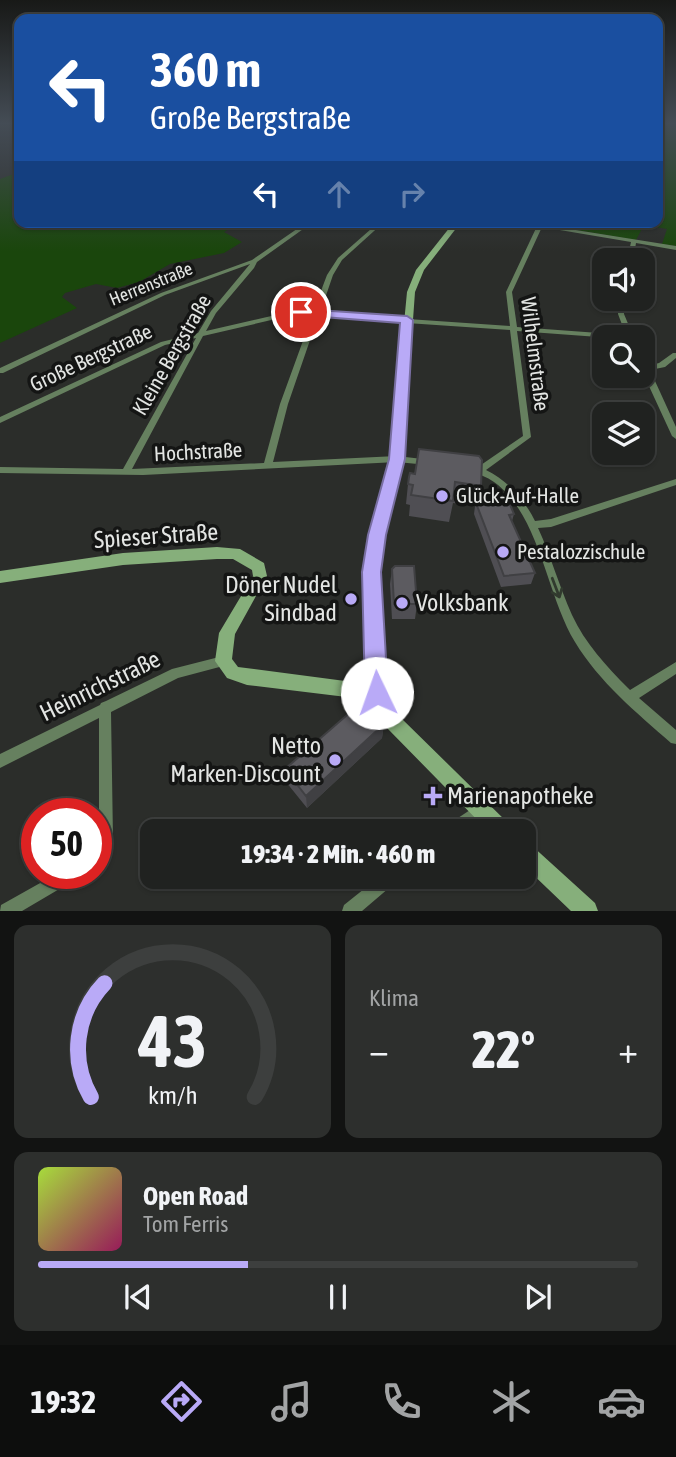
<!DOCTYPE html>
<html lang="de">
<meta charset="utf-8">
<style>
body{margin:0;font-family:"Asap Condensed",sans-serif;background:#2d2f2d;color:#f1f3f6;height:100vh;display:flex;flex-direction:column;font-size:26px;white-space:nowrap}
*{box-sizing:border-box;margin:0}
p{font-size:23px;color:#a2a4a5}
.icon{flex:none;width:38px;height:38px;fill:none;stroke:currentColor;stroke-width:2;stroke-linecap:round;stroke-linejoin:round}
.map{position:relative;height:911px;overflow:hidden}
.drawer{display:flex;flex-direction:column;gap:14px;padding:14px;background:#121312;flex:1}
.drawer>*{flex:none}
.guide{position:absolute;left:14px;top:14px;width:649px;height:214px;border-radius:14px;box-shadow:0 2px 5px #0004,0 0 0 2px #3d3f3e;background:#1a4fa0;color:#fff;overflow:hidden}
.fabs{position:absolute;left:592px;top:248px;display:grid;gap:14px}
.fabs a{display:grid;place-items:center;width:63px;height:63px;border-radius:14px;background:#202220;box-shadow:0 2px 5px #0004,0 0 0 2px #3d3f3e;font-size:35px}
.speed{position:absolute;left:21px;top:798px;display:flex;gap:14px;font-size:35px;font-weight:700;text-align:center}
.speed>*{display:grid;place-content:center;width:91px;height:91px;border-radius:50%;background:#202220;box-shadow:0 2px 5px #0004,0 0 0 2px #3d3f3e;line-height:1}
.speed .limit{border:10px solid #d22;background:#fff;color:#111}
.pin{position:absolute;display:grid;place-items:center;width:60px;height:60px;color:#fff;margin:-30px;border:4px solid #fff;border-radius:50%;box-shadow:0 2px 7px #0007}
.me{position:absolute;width:77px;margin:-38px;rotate:357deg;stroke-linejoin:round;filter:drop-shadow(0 0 5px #0008)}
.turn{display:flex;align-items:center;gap:24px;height:147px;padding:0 21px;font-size:32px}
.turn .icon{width:91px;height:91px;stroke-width:2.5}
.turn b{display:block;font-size:49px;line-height:60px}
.lanes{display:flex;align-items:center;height:66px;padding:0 21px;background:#0003;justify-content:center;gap:35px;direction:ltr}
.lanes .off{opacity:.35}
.big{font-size:52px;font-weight:800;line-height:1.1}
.drawer .widget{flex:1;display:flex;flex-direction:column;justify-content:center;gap:10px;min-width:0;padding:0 24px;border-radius:14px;background:#2d2f2d}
.drawer .dial{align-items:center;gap:0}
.dial svg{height:182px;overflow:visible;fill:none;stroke:#3d3f3e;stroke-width:7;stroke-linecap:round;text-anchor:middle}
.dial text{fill:#f1f3f6;stroke:none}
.song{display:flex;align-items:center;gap:21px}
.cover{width:84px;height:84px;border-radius:10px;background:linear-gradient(135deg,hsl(80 70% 55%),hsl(330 70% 35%))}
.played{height:7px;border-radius:4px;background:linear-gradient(90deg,#b9aaf7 35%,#3d3f3e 35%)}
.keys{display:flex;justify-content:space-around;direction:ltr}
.heat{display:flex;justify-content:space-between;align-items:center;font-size:38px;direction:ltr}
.drawer .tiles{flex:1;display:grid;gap:14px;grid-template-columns:1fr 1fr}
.widget:last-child{grid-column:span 2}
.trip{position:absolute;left:140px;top:819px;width:396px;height:70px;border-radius:14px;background:#202220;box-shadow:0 2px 5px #0004,0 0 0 2px #3d3f3e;font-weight:800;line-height:70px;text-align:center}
.tabs{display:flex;height:112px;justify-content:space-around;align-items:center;background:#0d0e0d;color:#a2a4a5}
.tabs .icon{width:49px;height:49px}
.tabs .active{color:#b9aaf7}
.tabs b{font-size:32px;color:#f1f3f6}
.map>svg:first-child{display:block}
.green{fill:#1a460c}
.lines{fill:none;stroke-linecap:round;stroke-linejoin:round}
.street{fill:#66805f;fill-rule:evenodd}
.secondary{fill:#86af7b;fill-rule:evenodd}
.wall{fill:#4f4e53}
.shaded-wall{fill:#404043}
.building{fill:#5c5b60;stroke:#404043;stroke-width:2}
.oneway{stroke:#313a2e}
.route{fill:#b9aaf7;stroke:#786ea1;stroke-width:2}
.poi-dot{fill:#b9aaf7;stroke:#141514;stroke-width:2.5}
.labels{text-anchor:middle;stroke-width:7;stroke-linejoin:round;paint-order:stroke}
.far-street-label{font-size:18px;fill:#e3e5e3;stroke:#141514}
.street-label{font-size:21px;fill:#e3e5e3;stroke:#141514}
.poi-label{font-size:21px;fill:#e3e5e3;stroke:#141514;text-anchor:start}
.near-street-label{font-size:24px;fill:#e3e5e3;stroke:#141514}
.near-poi-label{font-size:24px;fill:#e3e5e3;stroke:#141514;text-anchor:end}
</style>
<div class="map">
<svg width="676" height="911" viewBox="0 0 676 911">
<rect width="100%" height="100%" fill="#2b2d2a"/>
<!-- green -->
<path class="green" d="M658,123H676V246L662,244L667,229L644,225L636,240L529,222H658Z
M19,172V222H240L224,232L242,242L224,253L170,264L139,282L117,288L96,284L65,293L62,297L77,308L0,343V179Z"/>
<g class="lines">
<!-- street -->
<path class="street" d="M307,222H313L257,262L254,268L216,313L206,331L293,311L313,312L327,275L338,258L379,222H384L342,260L333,275L320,313L510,326L506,292L538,224L676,246V250L636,243L633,261H627L631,242L542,227L512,292L517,327L626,335L618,314V299H624V314L634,338H612L517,331L531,437L486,470C508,481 524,499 535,521L551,519L676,479V485L551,527L538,528C551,556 559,586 572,615C585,643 606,666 628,688L630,690L676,662V674L639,698L676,730V744L671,743C637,713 599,682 575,642C546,594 540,515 494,482C487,477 478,474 470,470L469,468L473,465L478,467L523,436L510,330L318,317L288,404L273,462L397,456L431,460L432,462L431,464L428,465L397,462L143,475L0,473V467L123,469L196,338L165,345L0,423V417L161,342L198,333L211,311L250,264L165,295L3,373H0V368L161,293L252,260ZM293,315L312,316L280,404L264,463L132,469L203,336Z
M673,353H676V358L665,367L650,370L676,427V439L672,436L642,371V360H645L648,366L659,363Z
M223,656L227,657L229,661L227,665L178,678L111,712L113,839L101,863L96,865V842L99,838V718L0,768V754L100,705L101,703L106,701L172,669Z
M479,804L484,806L486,811L484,816L463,831H444L446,826Z
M58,873H80L78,878L22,911H0L1,905Z
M379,877H399L396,882L362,911H342L344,905Z"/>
<!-- secondary -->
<path class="secondary" d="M454,222H461L424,270L415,292L403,459L380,558L386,693L389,702L400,717L509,824L512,831H488L388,729L377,714L371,700L247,685L227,678L215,661L219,633L253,576L252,570L233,559H217L123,565L0,583V571L123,553L217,547L240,549L264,563L267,576L235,634L232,659L238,667L368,684L366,558L391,459L407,292L416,270Z
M523,841L530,844L595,903L598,911H571L523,865Z"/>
</g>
<!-- wall -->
<path class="wall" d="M415,474L481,486L477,503L514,514L512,521L535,573L531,584L501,587L474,514L475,506L453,503L449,522L409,516L410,505L406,504L408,484Z
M392,569L417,604L415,619H392L390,584Z
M384,724L382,738L307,808L286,782L285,769Z"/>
<!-- shaded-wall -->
<path class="shaded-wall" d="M384,724L382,738L307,808L306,796Z"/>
<!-- building -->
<path class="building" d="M419,449L479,456L482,460L481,486L455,482L453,501L411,495L413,485L408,484L409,477L410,473L415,474Z
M508,500L514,514L509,515L535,573L504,576L476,503Z
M395,566H414L417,604H394L392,569Z
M362,702L384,724L306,796L285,769Z"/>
<!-- one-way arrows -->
<defs><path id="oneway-shaft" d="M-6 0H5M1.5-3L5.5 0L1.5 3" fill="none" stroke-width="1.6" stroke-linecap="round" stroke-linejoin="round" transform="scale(1.75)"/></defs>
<use class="oneway" href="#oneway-shaft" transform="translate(556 588) rotate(69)"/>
<!-- sky -->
<linearGradient id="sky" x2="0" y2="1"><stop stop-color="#181917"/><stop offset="0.49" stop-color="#444c55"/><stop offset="1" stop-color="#444c55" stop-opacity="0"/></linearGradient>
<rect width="676" height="251" fill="url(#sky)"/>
<!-- route -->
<path class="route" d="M301,309L407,316L413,320L405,459L386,535L381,572L388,693L385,700L377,703L369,700L365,693L362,572L368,535L389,459L400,323L297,315V310Z"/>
<!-- markers -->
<g class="poi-dot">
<circle cx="442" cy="496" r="7"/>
<circle cx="503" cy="552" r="7"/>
<circle cx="351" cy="599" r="7"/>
<circle cx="402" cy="603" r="7"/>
<circle cx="335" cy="760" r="7"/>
<path d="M429.5 785.5h7v7h7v7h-7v7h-7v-7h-7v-7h7z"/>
</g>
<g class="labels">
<!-- far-street labels -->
<g class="far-street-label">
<text transform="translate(151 284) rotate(-22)" y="6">Herrenstraße</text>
</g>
<!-- street labels -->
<g class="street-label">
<text transform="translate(535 354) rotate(83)" y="7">Wilhelmstraße</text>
<text transform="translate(172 355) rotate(-60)" y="7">Kleine Bergstraße</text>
<text transform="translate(91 358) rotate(-25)" y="7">Große Bergstraße</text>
<text transform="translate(198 452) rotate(-3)" y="7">Hochstraße</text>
</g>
<!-- poi labels -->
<g class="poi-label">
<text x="456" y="503">Glück-Auf-Halle</text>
<text x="517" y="559">Pestalozzischule</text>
</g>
<!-- near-street labels -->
<g class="near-street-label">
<text transform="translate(156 536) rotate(-4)" y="8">Spieser Straße</text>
<text transform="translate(100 686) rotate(-26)" y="8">Heinrichstraße</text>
</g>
<!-- near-poi labels -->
<g class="near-poi-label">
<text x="337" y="593">Döner Nudel<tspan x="337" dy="28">Sindbad</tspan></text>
<text x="416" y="611" text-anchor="start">Volksbank</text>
<text x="321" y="754">Netto<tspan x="321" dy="28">Marken-Discount</tspan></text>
<text x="447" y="804" text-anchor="start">Marienapotheke</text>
</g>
</g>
</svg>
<div class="fabs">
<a><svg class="icon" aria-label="sound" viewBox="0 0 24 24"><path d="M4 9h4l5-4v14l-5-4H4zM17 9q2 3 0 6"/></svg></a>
<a><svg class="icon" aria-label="search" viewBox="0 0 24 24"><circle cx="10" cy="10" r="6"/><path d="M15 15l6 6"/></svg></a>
<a><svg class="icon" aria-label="layers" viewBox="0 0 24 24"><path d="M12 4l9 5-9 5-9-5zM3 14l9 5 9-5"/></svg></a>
</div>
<div class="speed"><div class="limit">50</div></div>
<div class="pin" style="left:301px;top:312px;background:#d93025"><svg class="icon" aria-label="arrive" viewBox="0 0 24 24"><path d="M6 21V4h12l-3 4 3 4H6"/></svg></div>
<svg class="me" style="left:377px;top:693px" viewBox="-20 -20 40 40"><circle r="19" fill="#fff"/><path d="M0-13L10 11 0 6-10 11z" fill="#b9aaf7"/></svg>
<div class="trip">19:34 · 2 Min. · 460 m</div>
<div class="guide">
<div class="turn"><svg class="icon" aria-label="left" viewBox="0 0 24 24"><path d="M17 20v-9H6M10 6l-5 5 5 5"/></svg><div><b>360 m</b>Große Bergstraße</div></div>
<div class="lanes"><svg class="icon" aria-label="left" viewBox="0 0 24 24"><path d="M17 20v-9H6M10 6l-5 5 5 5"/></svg><svg class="icon off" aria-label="ahead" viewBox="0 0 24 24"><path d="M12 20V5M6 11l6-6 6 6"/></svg><svg class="icon off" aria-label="right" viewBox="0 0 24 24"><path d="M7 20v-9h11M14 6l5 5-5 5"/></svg></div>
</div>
</div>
<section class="drawer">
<div class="tiles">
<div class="widget dial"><svg viewBox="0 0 100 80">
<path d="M14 69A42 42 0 1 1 86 69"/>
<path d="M14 69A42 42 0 0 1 20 19" stroke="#b9aaf7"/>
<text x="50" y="56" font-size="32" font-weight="700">43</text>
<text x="50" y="72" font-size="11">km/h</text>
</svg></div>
<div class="widget"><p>Klima</p>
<div class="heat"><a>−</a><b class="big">22°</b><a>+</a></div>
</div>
<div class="widget">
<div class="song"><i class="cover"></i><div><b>Open Road</b><p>Tom Ferris</p></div></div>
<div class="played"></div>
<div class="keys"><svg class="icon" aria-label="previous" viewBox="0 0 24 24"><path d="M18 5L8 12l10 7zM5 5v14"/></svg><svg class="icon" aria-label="pause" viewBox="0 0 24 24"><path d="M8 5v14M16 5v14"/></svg><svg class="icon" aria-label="next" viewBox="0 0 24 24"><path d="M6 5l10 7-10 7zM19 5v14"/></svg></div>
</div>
</div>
</section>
<nav class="tabs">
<b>19:32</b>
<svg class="icon active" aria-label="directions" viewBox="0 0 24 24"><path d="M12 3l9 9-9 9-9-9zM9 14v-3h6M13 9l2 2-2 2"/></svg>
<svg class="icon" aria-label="music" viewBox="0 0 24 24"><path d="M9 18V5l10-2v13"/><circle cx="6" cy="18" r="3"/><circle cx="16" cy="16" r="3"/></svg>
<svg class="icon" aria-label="phone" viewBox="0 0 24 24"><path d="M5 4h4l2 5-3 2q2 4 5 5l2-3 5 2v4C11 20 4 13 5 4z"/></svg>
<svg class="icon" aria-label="climate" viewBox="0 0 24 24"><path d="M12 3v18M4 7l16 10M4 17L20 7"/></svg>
<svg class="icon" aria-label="car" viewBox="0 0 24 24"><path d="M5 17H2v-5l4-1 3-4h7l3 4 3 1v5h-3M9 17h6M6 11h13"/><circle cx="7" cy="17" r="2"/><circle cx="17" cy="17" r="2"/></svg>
</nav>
